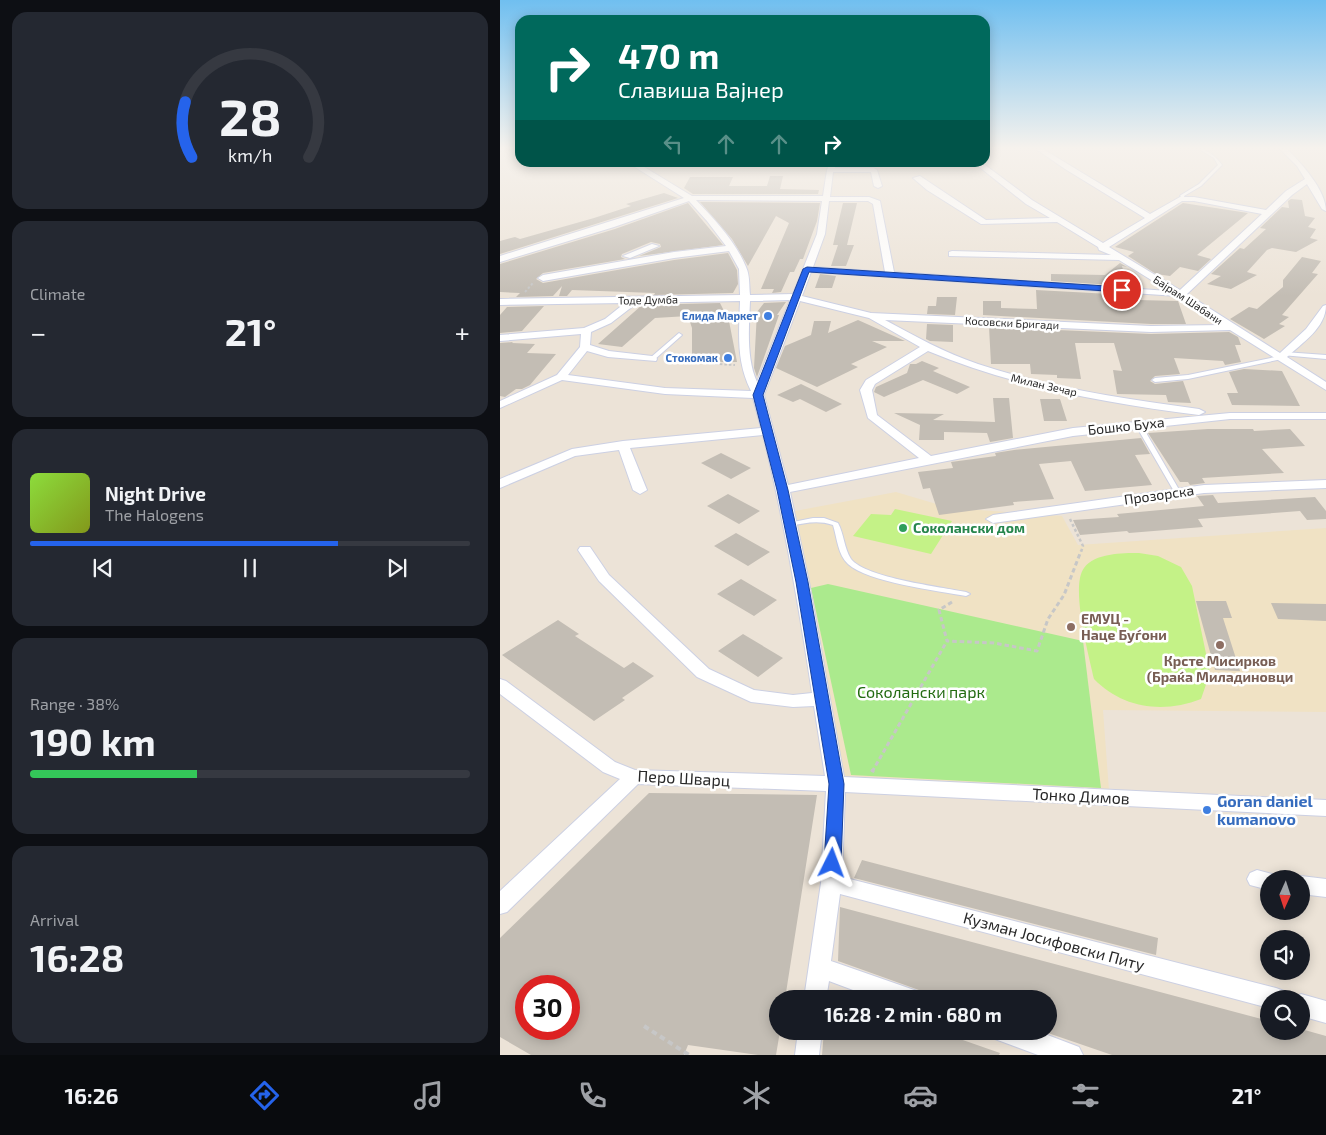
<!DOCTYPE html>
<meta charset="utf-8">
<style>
body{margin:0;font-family:"Exo 2",sans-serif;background:#242831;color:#f1f3f6;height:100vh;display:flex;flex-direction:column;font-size:19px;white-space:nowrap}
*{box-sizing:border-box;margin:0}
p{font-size:16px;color:#9ea1a6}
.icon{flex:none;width:28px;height:28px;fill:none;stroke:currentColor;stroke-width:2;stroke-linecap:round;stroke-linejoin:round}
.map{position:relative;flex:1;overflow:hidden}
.drawer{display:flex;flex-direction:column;gap:12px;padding:12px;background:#0d0f14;width:500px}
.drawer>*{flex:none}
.banner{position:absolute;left:15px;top:15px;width:475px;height:152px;border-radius:15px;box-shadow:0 2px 12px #0003;background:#00695c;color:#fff;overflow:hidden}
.needle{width:32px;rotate:183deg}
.controls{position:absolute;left:760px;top:870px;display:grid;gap:10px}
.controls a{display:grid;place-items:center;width:50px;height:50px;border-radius:50%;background:#171b24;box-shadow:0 2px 12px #0003;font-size:25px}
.speed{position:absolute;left:15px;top:975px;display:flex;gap:10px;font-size:25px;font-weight:700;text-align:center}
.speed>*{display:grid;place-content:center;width:65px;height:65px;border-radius:50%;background:#171b24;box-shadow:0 2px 12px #0003;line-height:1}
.speed .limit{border:8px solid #d22;background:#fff;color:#111}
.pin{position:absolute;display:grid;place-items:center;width:42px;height:42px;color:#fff;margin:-21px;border:2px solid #fff;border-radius:50%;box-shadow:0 1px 5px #0007}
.me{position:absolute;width:55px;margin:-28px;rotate:3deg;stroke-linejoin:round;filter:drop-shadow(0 0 4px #0008)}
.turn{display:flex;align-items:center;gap:18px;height:105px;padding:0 20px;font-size:22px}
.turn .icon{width:65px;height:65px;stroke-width:2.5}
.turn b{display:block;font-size:35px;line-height:42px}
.lanes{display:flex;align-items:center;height:48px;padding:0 20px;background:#0003;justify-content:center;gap:25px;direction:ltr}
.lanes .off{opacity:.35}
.big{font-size:38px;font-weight:700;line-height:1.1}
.drawer .widget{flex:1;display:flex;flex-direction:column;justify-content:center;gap:8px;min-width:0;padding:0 18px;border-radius:15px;background:#242831}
.drawer .dial{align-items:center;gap:0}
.dial svg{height:130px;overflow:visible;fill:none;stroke:#363941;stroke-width:7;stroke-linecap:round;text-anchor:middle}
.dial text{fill:#f1f3f6;stroke:none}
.song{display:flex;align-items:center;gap:15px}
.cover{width:60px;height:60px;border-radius:8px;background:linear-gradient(135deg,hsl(90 70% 55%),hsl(70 70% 35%))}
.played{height:5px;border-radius:2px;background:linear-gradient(90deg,#2563eb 70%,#363941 70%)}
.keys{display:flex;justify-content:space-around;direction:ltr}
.heat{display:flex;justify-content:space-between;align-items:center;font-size:28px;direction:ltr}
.charge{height:8px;border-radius:4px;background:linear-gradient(90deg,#34c759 38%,#363941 0)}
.trip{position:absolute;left:269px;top:990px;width:288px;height:50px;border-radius:25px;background:#171b24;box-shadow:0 2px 12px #0003;font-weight:700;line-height:50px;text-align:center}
.dock{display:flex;height:80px;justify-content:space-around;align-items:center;background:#090b0e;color:#9ea1a6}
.dock .icon{width:35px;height:35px}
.dock .active{color:#2563eb}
.dock b{font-size:22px;color:#f1f3f6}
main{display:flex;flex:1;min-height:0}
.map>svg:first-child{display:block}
.education{fill:#f0e2c4}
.green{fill:#abea8d}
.pitch{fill:#c4f287}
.building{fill:#c3bdb4;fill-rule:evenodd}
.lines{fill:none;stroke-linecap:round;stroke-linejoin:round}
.lane-casing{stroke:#ccd0e3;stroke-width:2}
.street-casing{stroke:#ccd0e3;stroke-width:2}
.path-far4{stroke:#c7c7c7;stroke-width:1;stroke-dasharray:2 1;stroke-linecap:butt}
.path-far3{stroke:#c7c7c7;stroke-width:2;stroke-dasharray:2.5 2;stroke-linecap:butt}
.path-far2{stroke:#c7c7c7;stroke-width:2.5;stroke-dasharray:3 2.5;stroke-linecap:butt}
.path-far1{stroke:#c7c7c7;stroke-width:3;stroke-dasharray:4.5 3;stroke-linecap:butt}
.path{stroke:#c7c7c7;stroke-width:4;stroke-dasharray:5.5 4;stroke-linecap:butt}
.lane{fill:#fff;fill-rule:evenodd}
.street{fill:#fff;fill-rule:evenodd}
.route{fill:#2563eb;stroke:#184099}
.shop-dot{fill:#3f7fe0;stroke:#fff;stroke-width:2}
.leisure-dot{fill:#2e9e5b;stroke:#fff;stroke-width:2}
.education-dot{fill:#8d6e63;stroke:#fff;stroke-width:2}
.labels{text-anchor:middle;stroke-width:5;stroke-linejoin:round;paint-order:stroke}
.far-street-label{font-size:11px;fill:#282828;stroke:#fff}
.far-shop-label{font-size:11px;font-weight:bold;fill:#366cbe;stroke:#fff;text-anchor:end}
.street-label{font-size:14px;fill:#282828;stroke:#fff}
.leisure-label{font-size:14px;font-weight:bold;fill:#27864d;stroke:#fff;text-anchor:start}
.education-label{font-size:14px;font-weight:bold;fill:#785e54;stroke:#fff;text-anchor:start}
.near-park-label{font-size:16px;fill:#236b11;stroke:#fff}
.near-street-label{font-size:16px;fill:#282828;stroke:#fff}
.near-shop-label{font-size:16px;font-weight:bold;fill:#366cbe;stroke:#fff;text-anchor:start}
</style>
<main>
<section class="drawer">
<div class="widget dial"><svg viewBox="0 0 100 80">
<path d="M14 69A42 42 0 1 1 86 69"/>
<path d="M14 69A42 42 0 0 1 10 35" stroke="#2563eb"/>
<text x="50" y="56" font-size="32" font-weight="700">28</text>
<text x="50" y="72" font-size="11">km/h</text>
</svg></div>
<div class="widget"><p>Climate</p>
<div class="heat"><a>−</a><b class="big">21°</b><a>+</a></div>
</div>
<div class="widget">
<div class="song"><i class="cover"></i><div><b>Night Drive</b><p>The Halogens</p></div></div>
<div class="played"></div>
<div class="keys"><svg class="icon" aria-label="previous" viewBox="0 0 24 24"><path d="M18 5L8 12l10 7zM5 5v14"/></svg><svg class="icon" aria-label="pause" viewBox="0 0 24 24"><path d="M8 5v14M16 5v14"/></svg><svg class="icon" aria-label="next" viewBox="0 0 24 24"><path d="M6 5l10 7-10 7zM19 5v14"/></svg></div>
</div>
<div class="widget"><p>Range · 38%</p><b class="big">190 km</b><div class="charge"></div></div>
<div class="widget"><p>Arrival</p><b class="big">16:28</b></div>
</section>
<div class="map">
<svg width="826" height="1055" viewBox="0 0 826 1055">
<rect width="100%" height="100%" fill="#ece3d7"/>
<!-- education -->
<path class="education" d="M396,492L450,508L562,516L578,545L826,528V712L603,710L609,791L343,777L295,511Z"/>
<!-- green -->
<path class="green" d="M328,584L583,641L601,788L351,775L311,588Z"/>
<!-- pitch -->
<path class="pitch" d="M395,509L452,521L431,554L353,536L371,514L391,515Z
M639,553L658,556L681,567L692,586L710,673L701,699C663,714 622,708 594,679C589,656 570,586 584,568C595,553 622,553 639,553Z"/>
<!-- building -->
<path class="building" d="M270,176H283L280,189L319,190L318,194H193L184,188L190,177H233L229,186H267Z
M164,193L178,198L0,254V241L15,237L20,239L94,218L131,206L126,204Z
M791,199L802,200L805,216L815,218L808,227L816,229L810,238L818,240L796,252L772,248L767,250L747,272L757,275L731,289L707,284L721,276L711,274L740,248L744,249L766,229L760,228L782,207L789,208L788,201Z
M200,202L320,203L317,221L303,259H300L294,272H290L281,292L272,293L274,289H261L289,223L276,216L248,266L232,239Z
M188,203L223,245L139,256L161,247L160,244L151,242L122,254L121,257L125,259L43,273L36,279L43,283L174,260L228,253L237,270L238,284L233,293L154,295L155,293L72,290L67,296H59L62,286L53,296L16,297L20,293L0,292V264L115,229Z
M343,203H357L347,245H333Z
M683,203L748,213L697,255L711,259L698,271L680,267L670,276L656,274L628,256L634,252L615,247Z
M338,245H354L346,266H331Z
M802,257L821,261L812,273L818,274L782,315L789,317L779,324L785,326L764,339L730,319L749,307L757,309L783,287V280Z
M620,263L627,267L622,266L627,286L551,281V274L605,275Z
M320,274L336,276L332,288H315Z
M536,290L629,295L637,296L638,300L678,301L686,324H651L483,315V301H501V308L537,309Z
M437,297H457L455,315L427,314L428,306H436Z
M286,302L277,315H279L257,377L254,368L257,312L264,303Z
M220,303L229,321L237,362H209V358L192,359V328L188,316L155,318L122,347L98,344L142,305Z
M44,306L22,331L0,333V315L7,307Z
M358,320L405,341H372L387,347L351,364L358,367L317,387L276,368L285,346L311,335L314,321H331L328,333Z
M427,324L453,325V342L430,341L426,339Z
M489,327L651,334L729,332L738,337L741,345H735L741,362L725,365L723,361L674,358L680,374L655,376L650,381L655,384L683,381L691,403L668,402L666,395L617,394L613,370L622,371L614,343H575L581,379L557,378V375L531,374L530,364H491Z
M13,342L12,343L35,344L27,353L56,354L30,385L22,389H16L5,397L0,396V343Z
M422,361L439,368L433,371L470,387L457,394L423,380L384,397L374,392L376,387L407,373L410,364H416Z
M744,369L782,371L800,406L732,405L727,393H738L729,372Z
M301,384L342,404L326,412L300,399L293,402L277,395Z
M493,398H509L513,438L490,442L487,433L444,432V440H419L420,425L394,413L444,414L433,420L495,422Z
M540,399H560L567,421H544Z
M708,429H753L754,431L790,429L805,446L762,449L784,473L702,478L705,483L690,485L688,482H680L648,433Z
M641,438L650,454L635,455L652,485L585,491L571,461L539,464L554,499L513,502L514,505L439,515L430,488L423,489L418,472L453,468L451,462L496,456L495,453L514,450Z
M221,453L251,468L231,479L201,463Z
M228,494L260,511L239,524L207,506Z
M713,495L718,503L815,497L826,511V519L807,520L800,511L698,519L703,527L629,533L627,531L580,535L573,520L619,517L617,514L704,506L697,496Z
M236,533L270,552L248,566L214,546Z
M241,579L277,600L254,616L217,594Z
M696,601H726L732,618H723L740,671L715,670Z
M771,603L826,604V621L778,619Z
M58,620L79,634L75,636L124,668L133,662L154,676L122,698L125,700L94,721L2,655Z
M243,634L283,658L258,677L218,651Z
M149,793L317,795L285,999H278V1031H280L276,1055H258L188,1045L184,1055H31L0,1037V938ZM26,986H69V1029H26Z
M362,860L658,938L656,955L354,878Z
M340,907L769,1021V1031H801V1029L826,1036V1055H612L548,1033V999H444L338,961Z
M324,1031H437L500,1053L499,1055H322Z"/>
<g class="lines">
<defs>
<path id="lane" d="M699,149C709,150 716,157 722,165L701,186L684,196L685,199H683L680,196L681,195L699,184L718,165L714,158Z
M179,333L182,335L181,336L154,360H150V358Z
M784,352L826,355V359L782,355L781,354Z
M780,356L782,357V359L688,379L655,382L652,380L655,378L688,375Z
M638,422L641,424L681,493L680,494H676L675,493L635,424Z
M313,518H324L338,523C344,534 344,548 351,559C366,578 441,587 466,592L470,594L466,596C439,591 367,582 348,564C338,555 337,538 333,525C318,520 305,523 290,526L287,524L288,523Z"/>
<path id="street" d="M536,149H543L650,214L680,197H694L766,210L786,191L805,179L797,166L780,149H787C801,163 826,190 826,211L822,209L807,184L792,195L687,294L780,353L806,329L823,306L826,305C826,328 802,343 787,357L826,382V390L730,330L651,332L385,320C415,336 445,353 478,364C549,388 625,399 699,409L705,412L699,415C606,403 514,387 428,351L375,384L372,390L377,415L431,456L573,428L730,413H826V419H730L573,436L290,492L309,582L344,777L826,800V816L345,792L342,877L776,988L784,991L787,999H769V1008L340,894L331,961L417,991L420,999H377L329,981L326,999H304L321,883L326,791L138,784L7,912L0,914V891L120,779L103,772L0,694V679L6,681L115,762L135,770L325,776L314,706L293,707L251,702L197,677L99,581L78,550L80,547H90L109,575L209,669L254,690L293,695L312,693C299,607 284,520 263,435L130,448L147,490L140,494L133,490L119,450L75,456L0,488V479L72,449L123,441L261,428L253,398L165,394L62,380L0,408V401L57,375L80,347L81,334L0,341V335L84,328L105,319L125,303L0,305V299L240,295L239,269L229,251L174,258L43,281L38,278L43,275L174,252L226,246L207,221L189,201L114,227L0,262V256L184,198L127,162H136L192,196H323L327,170L330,162H337L335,168H374L377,170L382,186L378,188L374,186L371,172H333L330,197H369L380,201L394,272L669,291L619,260L449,256V252L452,251L611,255L599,250L598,247L557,222L481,224L427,190L413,178L420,176L486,220L550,218L526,204L473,162H481L532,200L603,243L645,218L565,169ZM196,200L322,201L317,234L293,294L250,295C249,286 250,275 246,267C236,242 215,220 196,200ZM329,201H368L373,204L385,272L313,267L325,234ZM682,201H694L762,214L680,290L609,247ZM311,272L678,296L722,325L651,326L371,313L302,296ZM290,300L257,382C246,358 249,327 250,301ZM240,301C239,334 236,361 251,391L165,388L68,375L87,351L108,357L156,361L157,359L156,357L152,356L109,351L90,345L91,332L111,323L137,303ZM300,301L369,318L420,347L366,380L360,390L368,418L419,458L288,485L264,395Z
M152,244L159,246L130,258L123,256Z
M826,480V488L704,493L493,523L486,519L493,515L704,485Z
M757,870L776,875L778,879H769V890L750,885L747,879L750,873Z
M801,876L826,879V897L801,894V879H794Z
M801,994L826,1001V1023L801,1016V999H792Z
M298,1031H322L319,1055H295Z
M491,1031H537L579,1047L583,1055H538L495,1039Z"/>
</defs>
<!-- lane casing -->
<use href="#lane" class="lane-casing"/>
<!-- street casing -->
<use href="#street" class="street-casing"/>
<!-- path-far4 -->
<path class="path-far4" d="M0,152L11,149"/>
<!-- path-far3 -->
<path class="path-far3" d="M25,292L33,283
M166,361L235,365"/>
<!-- path-far2 -->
<path class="path-far2" d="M570,519L583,546L581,552"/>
<!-- path-far1 -->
<path class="path-far1" d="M452,602L439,610L447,641L494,643L537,651L548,619L564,595L581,551
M372,772L447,641"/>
<!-- path -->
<path class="path" d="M372,772L373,770
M144,1026L189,1055"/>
<!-- lane -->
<use href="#lane" class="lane"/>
<!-- street -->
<use href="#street" class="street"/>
</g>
<!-- sky -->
<linearGradient id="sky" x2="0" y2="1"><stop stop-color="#70bff0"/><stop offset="0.5" stop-color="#f6f2ed"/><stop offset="1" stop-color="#f6f2ed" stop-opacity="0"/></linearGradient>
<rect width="826" height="296" fill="url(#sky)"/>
<!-- route -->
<path class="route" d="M307,267L622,287L626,290L622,292L309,272L263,395L288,490L308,582L344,784L341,863L338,868L332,870L326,868L324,863L329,784L296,582L277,490L253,395L303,269Z"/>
<!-- markers -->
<g class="shop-dot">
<circle cx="268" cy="316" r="5"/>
<circle cx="228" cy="358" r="5"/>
<circle cx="707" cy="810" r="5"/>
</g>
<circle class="leisure-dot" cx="403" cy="528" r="5"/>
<g class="education-dot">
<circle cx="571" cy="627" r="5"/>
<circle cx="720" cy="645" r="5"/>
</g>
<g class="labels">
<!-- far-street labels -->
<g class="far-street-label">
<text transform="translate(148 300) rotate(-1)" y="4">Тоде Думба</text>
<text transform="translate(688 300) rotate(33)" y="4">Бајрам Шабани</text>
<text transform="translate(512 323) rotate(3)" y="4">Косовски Бригади</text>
<text transform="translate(544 385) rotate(13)" y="4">Милан Зечар</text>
</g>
<!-- far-shop labels -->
<g class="far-shop-label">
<text x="258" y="320">Елида Маркет</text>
<text x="218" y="362">Стокомак</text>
</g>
<!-- street labels -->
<g class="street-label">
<text transform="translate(626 426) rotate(-6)" y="5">Бошко Буха</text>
<text transform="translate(659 495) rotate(-8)" y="5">Прозорска</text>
</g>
<!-- leisure labels -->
<g class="leisure-label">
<text x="413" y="533">Соколански дом</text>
</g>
<!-- education labels -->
<g class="education-label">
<text x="581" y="624">ЕМУЦ -<tspan x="581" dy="16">Наце Буѓони</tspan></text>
<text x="720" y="666" text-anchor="middle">Крсте Мисирков<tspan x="720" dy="16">(Браќа Миладиновци</tspan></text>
</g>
<!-- near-park labels -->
<g class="near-park-label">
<text x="421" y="698">Соколански парк</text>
</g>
<!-- near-street labels -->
<g class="near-street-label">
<text transform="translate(184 778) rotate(3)" y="6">Перо Шварц</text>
<text transform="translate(581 796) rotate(3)" y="6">Тонко Димов</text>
<text transform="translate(554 941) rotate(15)" y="6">Кузман Јосифовски Питу</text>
</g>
<!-- near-shop labels -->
<g class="near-shop-label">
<text x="717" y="807">Goran daniel<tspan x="717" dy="18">kumanovo</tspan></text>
</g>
</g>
</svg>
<div class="controls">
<a><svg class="needle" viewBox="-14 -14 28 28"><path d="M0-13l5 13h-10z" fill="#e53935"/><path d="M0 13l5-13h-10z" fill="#9ea1a6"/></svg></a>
<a><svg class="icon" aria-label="sound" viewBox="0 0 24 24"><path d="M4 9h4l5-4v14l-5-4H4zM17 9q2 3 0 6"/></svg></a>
<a><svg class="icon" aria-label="search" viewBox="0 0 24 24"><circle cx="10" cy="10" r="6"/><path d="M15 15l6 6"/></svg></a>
</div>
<div class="speed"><div class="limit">30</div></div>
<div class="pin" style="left:622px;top:290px;background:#d93025"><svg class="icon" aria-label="arrive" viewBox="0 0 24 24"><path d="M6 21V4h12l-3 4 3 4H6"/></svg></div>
<svg class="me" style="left:332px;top:863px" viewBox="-20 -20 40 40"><path d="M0-17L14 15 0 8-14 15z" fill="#2563eb" stroke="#fff" stroke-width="4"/></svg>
<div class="trip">16:28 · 2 min · 680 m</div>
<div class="banner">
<div class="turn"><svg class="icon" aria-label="right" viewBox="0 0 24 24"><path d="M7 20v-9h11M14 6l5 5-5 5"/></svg><div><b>470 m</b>Славиша Вајнер</div></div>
<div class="lanes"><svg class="icon off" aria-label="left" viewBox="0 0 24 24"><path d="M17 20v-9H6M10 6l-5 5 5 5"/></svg><svg class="icon off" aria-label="ahead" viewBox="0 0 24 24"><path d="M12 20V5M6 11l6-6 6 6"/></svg><svg class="icon off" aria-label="ahead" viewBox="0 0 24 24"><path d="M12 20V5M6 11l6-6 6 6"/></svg><svg class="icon" aria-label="right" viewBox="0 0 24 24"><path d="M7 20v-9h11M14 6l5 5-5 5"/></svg></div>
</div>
</div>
</main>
<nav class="dock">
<b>16:26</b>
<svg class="icon active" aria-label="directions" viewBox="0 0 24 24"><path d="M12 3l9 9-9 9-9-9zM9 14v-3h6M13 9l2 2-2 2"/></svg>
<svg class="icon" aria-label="music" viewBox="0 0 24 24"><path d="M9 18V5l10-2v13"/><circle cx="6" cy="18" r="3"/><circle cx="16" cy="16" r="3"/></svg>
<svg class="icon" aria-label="phone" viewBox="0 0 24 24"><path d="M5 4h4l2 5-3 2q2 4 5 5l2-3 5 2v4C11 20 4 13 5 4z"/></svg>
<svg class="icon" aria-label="climate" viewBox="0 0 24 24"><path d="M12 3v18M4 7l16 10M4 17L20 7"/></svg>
<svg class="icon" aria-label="car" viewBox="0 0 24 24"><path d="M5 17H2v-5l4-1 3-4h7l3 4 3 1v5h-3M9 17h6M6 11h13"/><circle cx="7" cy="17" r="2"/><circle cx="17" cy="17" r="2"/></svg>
<svg class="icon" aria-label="filters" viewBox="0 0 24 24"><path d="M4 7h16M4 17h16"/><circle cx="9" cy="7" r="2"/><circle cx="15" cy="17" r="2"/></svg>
<b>21°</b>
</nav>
